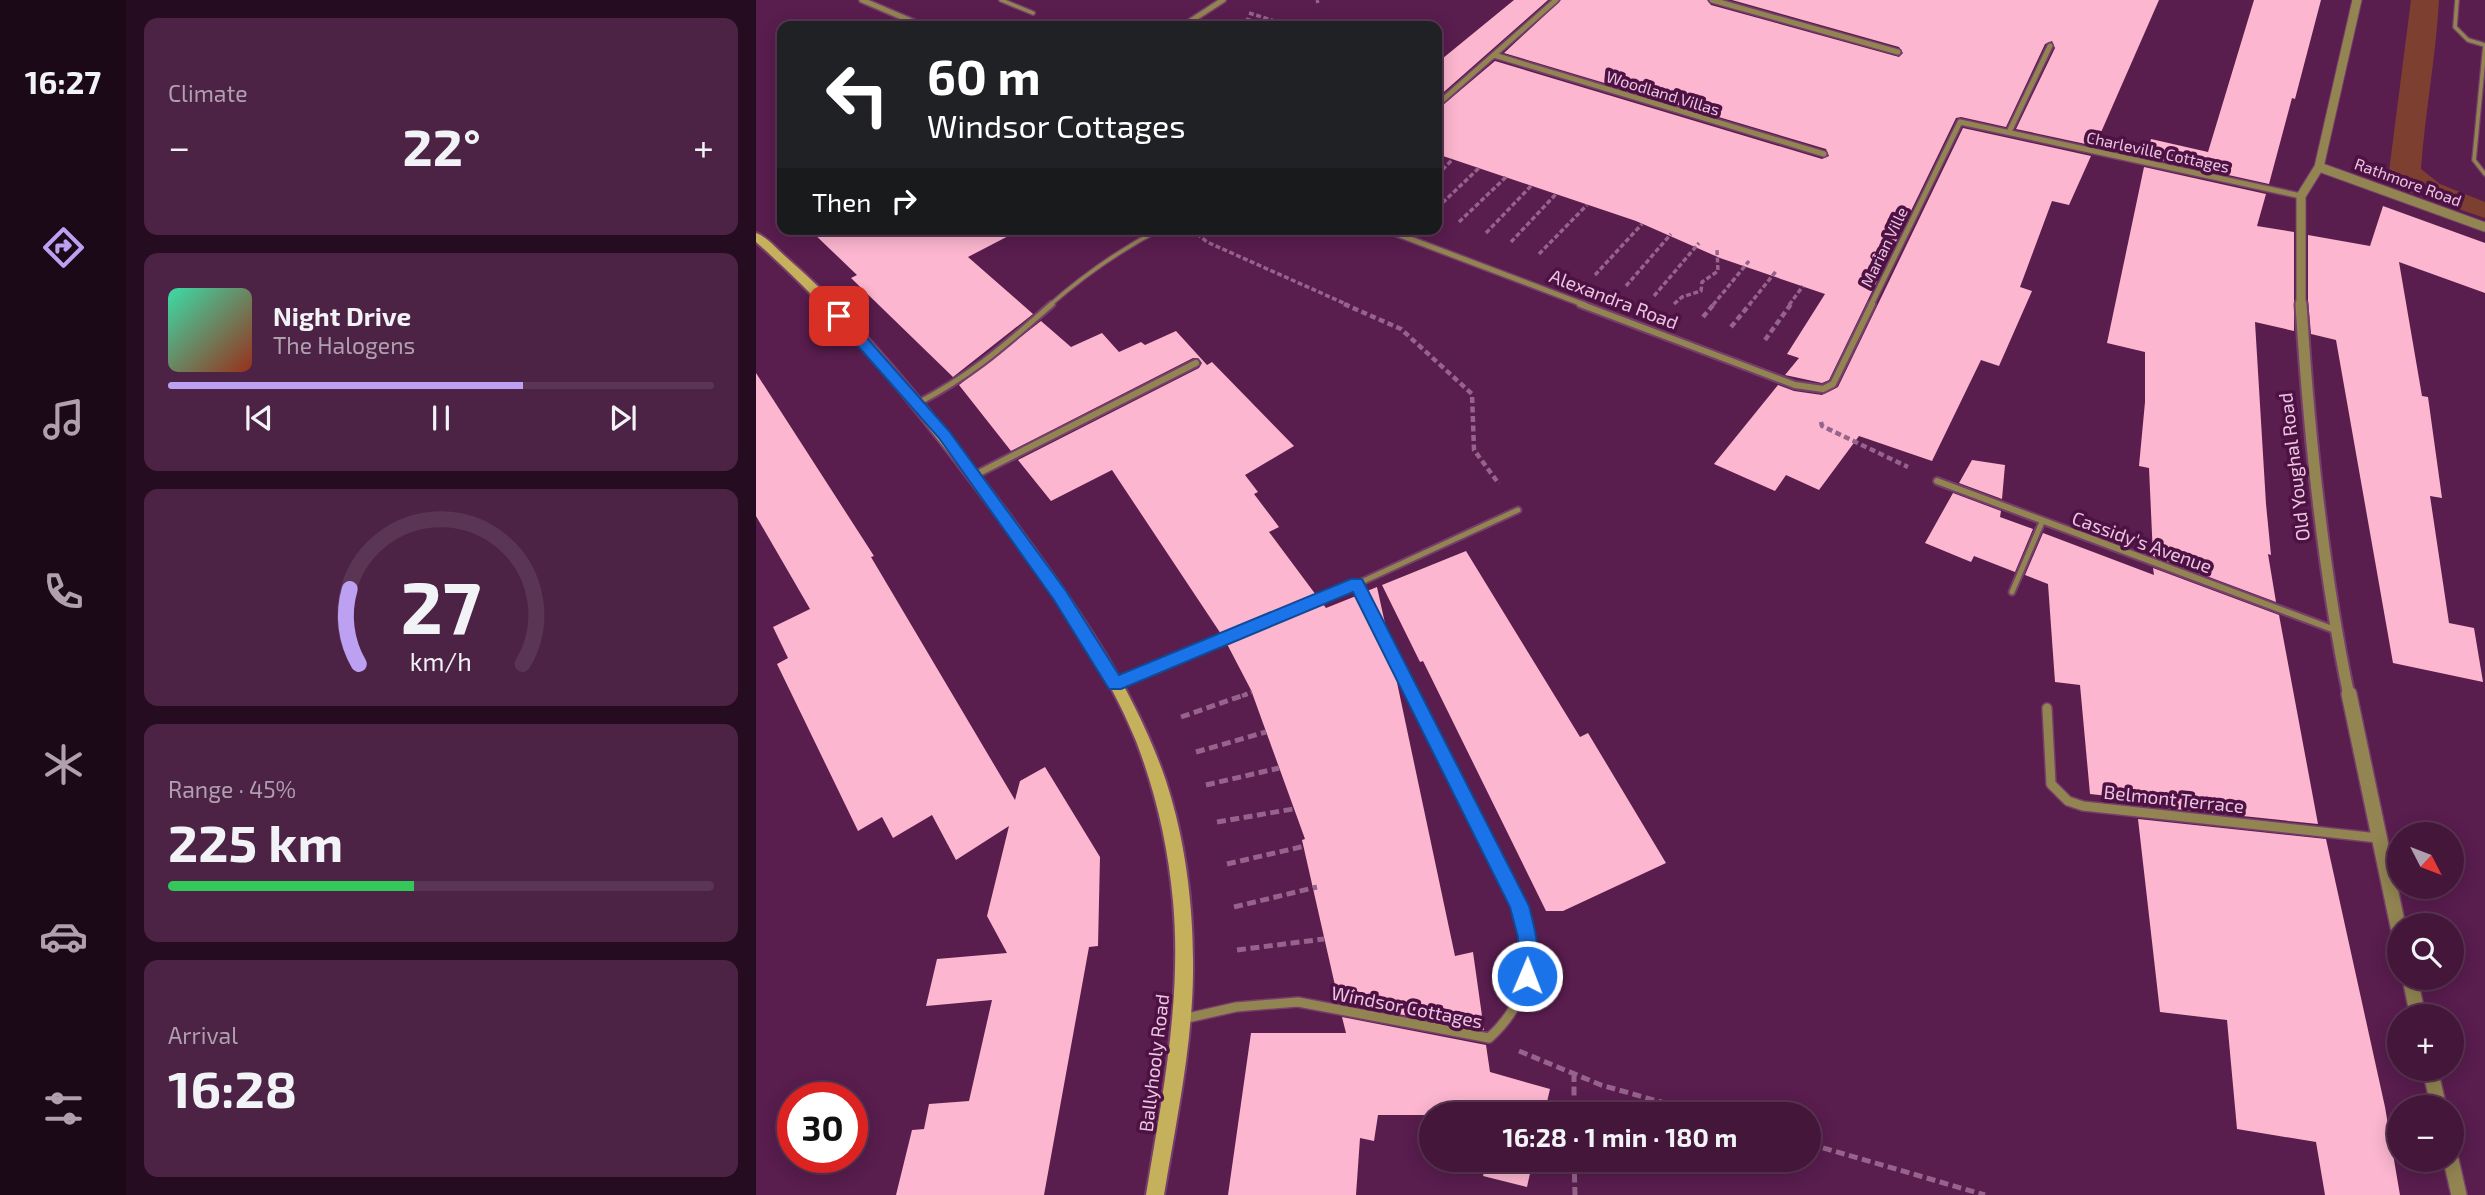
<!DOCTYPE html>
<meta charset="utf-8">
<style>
body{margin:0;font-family:"Exo 2",sans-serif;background:#4d2345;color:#f1f3f6;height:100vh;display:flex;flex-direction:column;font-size:26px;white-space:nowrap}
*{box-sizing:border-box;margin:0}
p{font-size:23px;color:#af9faf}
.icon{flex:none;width:38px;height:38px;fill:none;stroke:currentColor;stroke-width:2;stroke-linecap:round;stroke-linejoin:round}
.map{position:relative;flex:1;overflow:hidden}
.panel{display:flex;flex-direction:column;gap:18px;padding:18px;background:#250c20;width:630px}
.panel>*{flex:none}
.top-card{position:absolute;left:21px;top:21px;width:665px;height:214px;border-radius:14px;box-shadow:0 4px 18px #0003,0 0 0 2px #5b3554;background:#202124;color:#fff;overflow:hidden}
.needle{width:46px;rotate:132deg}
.tools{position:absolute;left:1631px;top:822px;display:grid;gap:14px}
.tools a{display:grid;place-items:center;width:77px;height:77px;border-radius:50%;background:#43163a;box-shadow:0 4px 18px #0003,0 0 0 2px #5b3554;font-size:35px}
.speed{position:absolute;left:21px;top:1082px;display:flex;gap:14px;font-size:35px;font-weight:700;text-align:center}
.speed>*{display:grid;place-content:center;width:91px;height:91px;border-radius:50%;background:#43163a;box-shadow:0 4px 18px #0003,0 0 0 2px #5b3554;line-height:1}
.speed .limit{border:10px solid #d22;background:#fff;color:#111}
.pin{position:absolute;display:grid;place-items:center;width:60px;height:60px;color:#fff;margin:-30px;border-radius:14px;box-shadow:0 4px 10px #0006}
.me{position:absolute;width:77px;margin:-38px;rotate:1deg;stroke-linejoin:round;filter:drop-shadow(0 0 5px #0008)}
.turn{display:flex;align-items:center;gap:24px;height:147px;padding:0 35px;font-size:32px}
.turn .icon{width:91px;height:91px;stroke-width:2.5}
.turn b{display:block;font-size:49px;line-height:60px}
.then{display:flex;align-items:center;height:66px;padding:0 35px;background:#0003;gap:14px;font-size:26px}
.big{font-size:52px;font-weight:700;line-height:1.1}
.panel .tile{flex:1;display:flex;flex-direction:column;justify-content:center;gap:10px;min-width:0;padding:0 24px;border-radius:14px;background:#4d2345}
.panel .dial{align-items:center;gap:0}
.dial svg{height:182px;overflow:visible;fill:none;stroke:#5b3554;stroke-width:7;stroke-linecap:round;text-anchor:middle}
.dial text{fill:#f1f3f6;stroke:none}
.song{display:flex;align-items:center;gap:21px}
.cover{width:84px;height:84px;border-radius:10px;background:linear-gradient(135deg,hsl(160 70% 55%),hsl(10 70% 35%))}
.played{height:7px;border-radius:4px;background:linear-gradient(90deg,#bca0f2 65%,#5b3554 65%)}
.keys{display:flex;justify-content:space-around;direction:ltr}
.heat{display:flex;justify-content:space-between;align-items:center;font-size:38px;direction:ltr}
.charge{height:10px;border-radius:5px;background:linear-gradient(90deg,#34c759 45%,#5b3554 0)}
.trip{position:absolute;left:663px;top:1102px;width:402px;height:70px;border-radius:35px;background:#43163a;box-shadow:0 4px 18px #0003,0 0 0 2px #5b3554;font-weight:700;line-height:70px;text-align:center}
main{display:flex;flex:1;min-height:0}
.tab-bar{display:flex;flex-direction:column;width:126px;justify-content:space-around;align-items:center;background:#1b0917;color:#af9faf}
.tab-bar .icon{width:49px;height:49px}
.tab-bar .selected{color:#bca0f2}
.tab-bar b{font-size:32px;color:#f1f3f6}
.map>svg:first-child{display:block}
.green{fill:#7d3f2f}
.building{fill:#fcb6cf}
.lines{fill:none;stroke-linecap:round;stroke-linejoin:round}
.service-far1-casing{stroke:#763f6b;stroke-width:6}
.service-casing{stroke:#763f6b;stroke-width:9}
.minor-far2-casing{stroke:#763f6b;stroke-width:8}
.minor-far1-casing{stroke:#763f6b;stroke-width:10}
.minor-casing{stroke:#763f6b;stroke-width:12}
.tertiary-far2-casing{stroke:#763f6b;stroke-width:11}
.tertiary-far1-casing{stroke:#763f6b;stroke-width:15}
.tertiary-casing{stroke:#763f6b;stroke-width:18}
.secondary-casing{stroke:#763f6b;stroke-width:4}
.path-far2{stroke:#95638b;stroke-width:3.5;stroke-dasharray:5 2.5;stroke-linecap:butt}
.path-far1{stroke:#95638b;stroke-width:4.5;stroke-dasharray:6 3.5;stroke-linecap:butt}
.path{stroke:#95638b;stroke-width:5;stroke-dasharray:9 4.5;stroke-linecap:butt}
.service-far1{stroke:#928552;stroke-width:3.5}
.service{stroke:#928552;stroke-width:5}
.minor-far2{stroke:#928552;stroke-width:5}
.minor-far1{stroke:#928552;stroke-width:6}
.minor{stroke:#928552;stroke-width:9}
.tertiary-far2{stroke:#928552;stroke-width:9}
.tertiary-far1{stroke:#928552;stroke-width:11}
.tertiary{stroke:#928552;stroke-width:15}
.secondary{fill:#c5b05b;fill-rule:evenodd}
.route{fill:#1a73e8;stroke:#114b97;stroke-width:2}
.labels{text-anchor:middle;stroke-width:7;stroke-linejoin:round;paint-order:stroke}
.far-street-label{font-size:16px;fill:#eac5e0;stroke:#4d1143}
.street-label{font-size:19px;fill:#eac5e0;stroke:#4d1143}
</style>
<main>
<nav class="tab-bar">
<b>16:27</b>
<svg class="icon selected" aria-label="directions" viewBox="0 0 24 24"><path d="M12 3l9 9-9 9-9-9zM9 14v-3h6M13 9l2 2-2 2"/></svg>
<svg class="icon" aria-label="music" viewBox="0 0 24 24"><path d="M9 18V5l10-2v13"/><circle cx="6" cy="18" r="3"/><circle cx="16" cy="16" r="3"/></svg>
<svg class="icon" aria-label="phone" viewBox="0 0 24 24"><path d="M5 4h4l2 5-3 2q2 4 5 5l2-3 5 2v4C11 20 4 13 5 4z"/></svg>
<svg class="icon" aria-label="climate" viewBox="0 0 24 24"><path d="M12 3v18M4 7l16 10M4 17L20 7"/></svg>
<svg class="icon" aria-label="car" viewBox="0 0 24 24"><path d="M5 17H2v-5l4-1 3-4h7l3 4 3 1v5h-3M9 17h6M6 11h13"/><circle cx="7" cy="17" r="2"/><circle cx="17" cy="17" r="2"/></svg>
<svg class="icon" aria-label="filters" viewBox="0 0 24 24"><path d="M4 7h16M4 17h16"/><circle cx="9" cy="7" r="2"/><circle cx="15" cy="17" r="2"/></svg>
</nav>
<section class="panel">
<div class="tile"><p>Climate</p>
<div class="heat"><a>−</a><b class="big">22°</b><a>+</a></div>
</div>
<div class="tile">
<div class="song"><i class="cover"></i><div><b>Night Drive</b><p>The Halogens</p></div></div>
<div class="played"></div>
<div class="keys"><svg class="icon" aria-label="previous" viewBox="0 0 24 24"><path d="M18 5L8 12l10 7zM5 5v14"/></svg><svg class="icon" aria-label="pause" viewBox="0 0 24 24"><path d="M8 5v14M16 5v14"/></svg><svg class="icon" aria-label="next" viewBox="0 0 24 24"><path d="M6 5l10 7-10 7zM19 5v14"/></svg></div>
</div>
<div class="tile dial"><svg viewBox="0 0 100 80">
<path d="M14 69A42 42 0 1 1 86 69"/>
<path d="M14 69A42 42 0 0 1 10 36" stroke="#bca0f2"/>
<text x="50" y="56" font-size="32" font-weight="700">27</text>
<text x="50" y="72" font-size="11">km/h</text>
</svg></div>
<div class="tile"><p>Range · 45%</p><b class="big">225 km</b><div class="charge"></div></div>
<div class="tile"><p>Arrival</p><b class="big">16:28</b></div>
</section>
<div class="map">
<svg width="1729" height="1195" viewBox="0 0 1729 1195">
<rect width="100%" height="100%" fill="#591d4e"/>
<!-- green -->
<path class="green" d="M1655,0H1683C1680,57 1669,112 1665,169L1684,184L1729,202V218L1647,190L1635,184L1632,179Z"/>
<!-- building -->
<path class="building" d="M758,0H792L681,98V63Z
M805,0H951L955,5L1143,57L1147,53L1143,47L976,0H1403L1339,146L1260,129L1299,48L1296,41L1289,44L1250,127L1205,117L1200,118L1073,380L1066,383L1029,375L1043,358L1031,354L1069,294L964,258L880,221L681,154V110L739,61L1066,159L1073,156L1070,149L748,53Z
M1498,0H1565L1539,99L1536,98L1513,184L1391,157L1395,139L1452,152Z
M1207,128L1335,156L1313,205L1296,201L1264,287L1276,291L1243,366L1225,360L1176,461L1103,436L1063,490L1030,475L1019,491L958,464L1022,385L1038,391L1066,395L1082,387Z
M1388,167L1510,194L1501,226L1538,232V331L1499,322L1510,504L1515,555L1512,554L1520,602L1397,556L1393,468L1383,466L1389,402V352L1351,343Z
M1627,206L1729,243V293L1643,262L1666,396L1672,397L1686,498L1674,496L1693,623L1718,628L1727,682L1637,663L1580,340L1555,334L1552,300V235L1614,246Z
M53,229H266L212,257L277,314L197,377L95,278L101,275Z
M285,321L315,347L346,333L363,352L385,342L389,345L420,331L451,365L456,362L538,446L489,475L502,492L498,494L523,527L513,532L560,595L465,634L356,470L295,501L262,460L443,368L446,363L442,358H437L255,451L203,385Z
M0,373L118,556L115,557L259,800L264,781L289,767L344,857L342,946L333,947L288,1195H140L156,1130L168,1129L173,1104L213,1101L236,1000L170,1006L181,959L251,953L231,916L253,826L200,860L176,815L137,838L126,817L102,831L21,664L32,658L17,627L54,609L0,516Z
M1216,460L1249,465L1246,499L1203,483Z
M1197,493L1245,511L1244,517L1277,529L1259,572L1218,556L1215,562L1169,543Z
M1287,533L1398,575L1397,568L1523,615L1562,824L1381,805L1380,799L1334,794L1324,685L1299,682L1292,584L1269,575Z
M710,551L824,737L832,733L910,863L807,911H790L667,661L664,662L626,585Z
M621,587L630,628L611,591Z
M600,596L639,673L699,956L717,952L728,1030L583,1003L546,840L549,839L495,690L471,644L567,604L570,608Z
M1382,819L1570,839L1629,1107L1644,1195H1569L1560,1142L1481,1129L1471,1020L1404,1012Z
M586,1017L730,1045L734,1072L794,1089L788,1115H622L618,1141L604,1138L600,1195H472L495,1033H590Z
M732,1160H777L771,1187L727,1176Z"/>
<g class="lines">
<defs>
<path id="service-far1" d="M245,0L277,13
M1701,0L1699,27L1712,40L1729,45
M1729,45L1718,160L1729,174
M294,305C328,275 364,250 404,229"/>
<path id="service" d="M162,403C218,374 250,344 296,304
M601,584L762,510
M1256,592L1286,522"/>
<path id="minor-far2" d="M106,0L167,26
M956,0L1142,52
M427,26L467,0
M738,55L1068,154
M681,105L800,0
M1253,132L1294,46
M628,229L829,305
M1115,305L1204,122L1545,196"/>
<path id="minor-far1" d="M824,304L1039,385L1067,389L1077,384L1116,304
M217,476L440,363
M1181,481L1579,630
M359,684L601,584L657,696"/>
<path id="minor" d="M1291,708L1295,784L1312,801L1327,806L1622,838
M427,1019L480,1007L542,1002L733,1038C808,970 756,891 719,819C698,777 677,736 656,694"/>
<path id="tertiary-far2" d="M1563,167L1729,227
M1545,305V196L1563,167L1601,0"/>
<path id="tertiary-far1" d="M1545,304C1553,435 1566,567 1593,696"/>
<path id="tertiary" d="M1593,694L1643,931
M1654,978L1662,1017
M1674,1069L1683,1108
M1695,1160L1703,1195"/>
<path id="secondary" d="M0,233C11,237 21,249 30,257C82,302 128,354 171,407C207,452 242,498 276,545C329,618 381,695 410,781C430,842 438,910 437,974C436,1048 420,1122 408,1195H390C406,1097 426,1001 417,901C412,846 400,793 380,741C349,664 297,594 248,527C173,425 95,326 0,242Z"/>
</defs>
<!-- service-far1 casing -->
<use href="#service-far1" class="service-far1-casing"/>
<!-- service casing -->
<use href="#service" class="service-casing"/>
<!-- minor-far2 casing -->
<use href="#minor-far2" class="minor-far2-casing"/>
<!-- minor-far1 casing -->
<use href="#minor-far1" class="minor-far1-casing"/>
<!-- minor casing -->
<use href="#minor" class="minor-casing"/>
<!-- tertiary-far2 casing -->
<use href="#tertiary-far2" class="tertiary-far2-casing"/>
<!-- tertiary-far1 casing -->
<use href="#tertiary-far1" class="tertiary-far1-casing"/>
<!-- tertiary casing -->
<use href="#tertiary" class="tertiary-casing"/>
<!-- secondary casing -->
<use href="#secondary" class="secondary-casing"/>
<!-- path-far2 -->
<path class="path-far2" d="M561,0L562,3
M493,13L532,25
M490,19L512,26
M681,175L697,159
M681,208L723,168
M703,222L750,177
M435,229L451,242L592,305
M730,233L775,186
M755,242L800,194
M783,254L831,205
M839,275L886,224
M870,286L915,234
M898,296L943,243
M918,304L926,297L945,291L946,282L962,271L961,250
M957,305L993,261
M993,305L1021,270
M1033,305L1047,286"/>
<!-- path-far1 -->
<path class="path-far1" d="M588,304L645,329L716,394L718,450L743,484
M947,317L958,304
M975,327L994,304
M1009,340L1035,304
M1065,422L1066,426L1152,467
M486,696L496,692"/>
<!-- path -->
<path class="path" d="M425,717L491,694
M440,752L510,732
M450,785L523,768
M461,822L537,809
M471,864L549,846
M478,907L561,887
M481,950L568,939
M763,1051L845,1085L951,1115
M818,1073V1115
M1054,1144L1229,1195
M818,1160L819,1195"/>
<!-- service-far1 -->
<use href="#service-far1" class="service-far1"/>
<!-- service -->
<use href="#service" class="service"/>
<!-- minor-far2 -->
<use href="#minor-far2" class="minor-far2"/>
<!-- minor-far1 -->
<use href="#minor-far1" class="minor-far1"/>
<!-- minor -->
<use href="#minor" class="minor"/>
<!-- tertiary-far2 -->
<use href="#tertiary-far2" class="tertiary-far2"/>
<!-- tertiary-far1 -->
<use href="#tertiary-far1" class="tertiary-far1"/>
<!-- tertiary -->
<use href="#tertiary" class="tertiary"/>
<!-- secondary -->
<use href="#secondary" class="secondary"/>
</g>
<!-- route -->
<path class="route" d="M83,311L88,312L193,431L310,591L363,675L595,579H606L773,906C779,929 787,959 778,982L771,985L764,982L761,976L762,937L754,907L597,592L365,689H353L298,600L183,438L78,319V312Z"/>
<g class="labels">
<!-- far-street labels -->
<g class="far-street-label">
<text transform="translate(907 93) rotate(17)" y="6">Woodland Villas</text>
<text transform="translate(1402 152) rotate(12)" y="6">Charleville Cottages</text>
<text transform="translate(1652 182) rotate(20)" y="6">Rathmore Road</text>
<text transform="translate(1128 247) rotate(-64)" y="6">Marian Ville</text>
</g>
<!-- street labels -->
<g class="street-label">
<text transform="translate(858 299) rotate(21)" y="7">Alexandra Road</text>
<text transform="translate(1538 467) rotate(-97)" y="7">Old Youghal Road</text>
<text transform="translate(1386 542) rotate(20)" y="7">Cassidy's Avenue</text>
<text transform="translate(1418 799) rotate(6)" y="7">Belmont Terrace</text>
<text transform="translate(651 1007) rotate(11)" y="7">Windsor Cottages</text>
<text transform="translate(398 1063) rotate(-83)" y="7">Ballyhooly Road</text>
</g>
</g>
</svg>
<div class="tools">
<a><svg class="needle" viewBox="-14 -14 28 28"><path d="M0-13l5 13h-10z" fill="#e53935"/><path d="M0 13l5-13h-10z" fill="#af9faf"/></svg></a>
<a><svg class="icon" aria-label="search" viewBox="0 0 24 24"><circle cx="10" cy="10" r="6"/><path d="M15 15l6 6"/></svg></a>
<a>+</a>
<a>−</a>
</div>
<div class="speed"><div class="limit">30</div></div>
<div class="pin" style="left:83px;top:316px;background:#d93025"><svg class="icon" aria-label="arrive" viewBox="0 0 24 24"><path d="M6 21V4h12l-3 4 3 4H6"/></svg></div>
<svg class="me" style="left:771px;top:976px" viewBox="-20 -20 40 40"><circle r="17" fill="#1a73e8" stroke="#fff" stroke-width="3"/><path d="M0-11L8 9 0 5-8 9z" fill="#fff"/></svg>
<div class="trip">16:28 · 1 min · 180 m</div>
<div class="top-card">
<div class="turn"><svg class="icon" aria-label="left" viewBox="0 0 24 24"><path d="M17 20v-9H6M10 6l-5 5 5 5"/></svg><div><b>60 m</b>Windsor Cottages</div></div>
<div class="then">Then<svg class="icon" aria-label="right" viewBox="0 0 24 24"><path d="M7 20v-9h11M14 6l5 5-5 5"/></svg></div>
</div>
</div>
</main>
